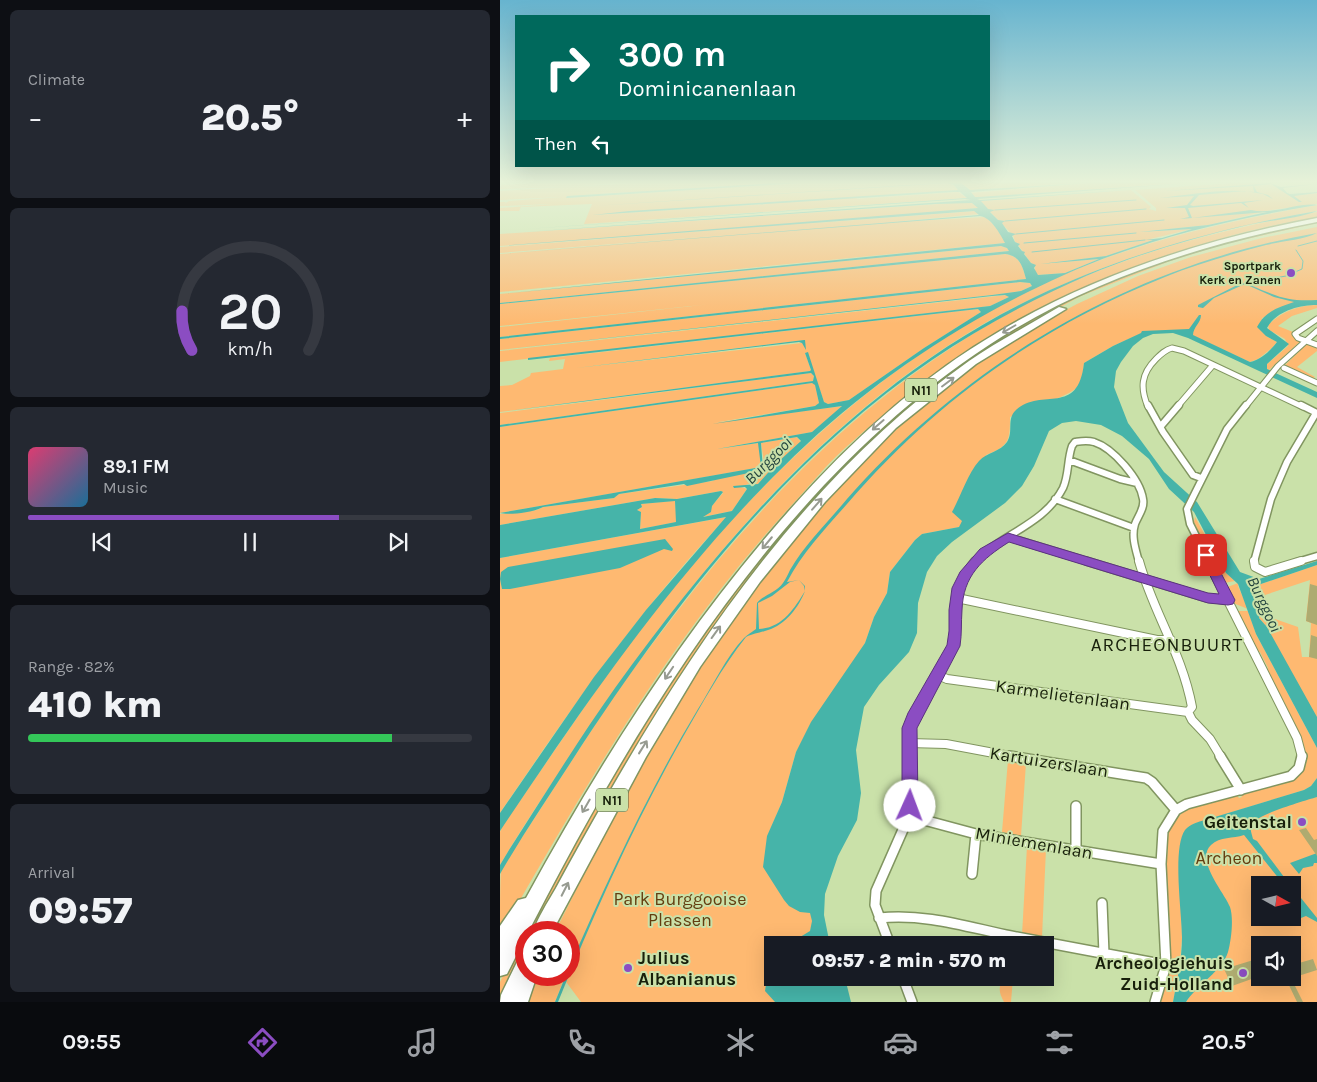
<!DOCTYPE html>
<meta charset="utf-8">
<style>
body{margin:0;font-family:Karla,sans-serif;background:#242831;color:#f1f3f6;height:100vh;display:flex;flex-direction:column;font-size:19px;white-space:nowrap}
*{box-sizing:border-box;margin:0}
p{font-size:16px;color:#9ea1a6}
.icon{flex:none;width:28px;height:28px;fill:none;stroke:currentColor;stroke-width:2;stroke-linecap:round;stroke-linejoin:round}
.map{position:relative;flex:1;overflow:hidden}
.panel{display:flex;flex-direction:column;gap:10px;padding:10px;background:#0d0f14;width:500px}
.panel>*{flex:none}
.hud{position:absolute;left:15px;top:15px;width:475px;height:152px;border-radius:0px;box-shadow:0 5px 20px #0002;background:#00695c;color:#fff;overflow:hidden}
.needle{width:32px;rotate:98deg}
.tools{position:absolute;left:751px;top:876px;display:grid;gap:10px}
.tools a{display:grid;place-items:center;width:50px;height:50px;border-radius:0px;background:#171b24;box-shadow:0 5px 20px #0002;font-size:25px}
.speed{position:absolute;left:15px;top:921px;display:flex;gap:10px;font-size:25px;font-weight:700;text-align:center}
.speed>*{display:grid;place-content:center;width:65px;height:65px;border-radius:50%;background:#171b24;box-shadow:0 5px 20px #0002;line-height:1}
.speed .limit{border:8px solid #d22;background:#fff;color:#111}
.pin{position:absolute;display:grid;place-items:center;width:42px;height:42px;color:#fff;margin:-21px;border-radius:10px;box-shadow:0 2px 8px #0006}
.me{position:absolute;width:55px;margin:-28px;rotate:2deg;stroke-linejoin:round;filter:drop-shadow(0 0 4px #0008)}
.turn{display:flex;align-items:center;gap:18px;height:105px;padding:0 20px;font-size:22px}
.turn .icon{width:65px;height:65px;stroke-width:2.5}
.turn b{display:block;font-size:35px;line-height:42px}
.then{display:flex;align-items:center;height:48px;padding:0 20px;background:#0003;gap:10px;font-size:19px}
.big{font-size:38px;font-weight:800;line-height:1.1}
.panel .widget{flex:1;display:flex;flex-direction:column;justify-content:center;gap:8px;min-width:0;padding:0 18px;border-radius:8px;background:#242831}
.panel .dial{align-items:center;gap:0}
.dial svg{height:130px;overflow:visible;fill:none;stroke:#363941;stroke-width:7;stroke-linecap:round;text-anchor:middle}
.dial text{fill:#f1f3f6;stroke:none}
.song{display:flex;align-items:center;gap:15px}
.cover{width:60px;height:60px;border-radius:8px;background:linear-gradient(135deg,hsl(340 70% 55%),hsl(200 70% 35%))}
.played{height:5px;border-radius:2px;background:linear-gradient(90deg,#8b4dc2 70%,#363941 70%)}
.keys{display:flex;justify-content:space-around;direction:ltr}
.heat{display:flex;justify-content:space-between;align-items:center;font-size:28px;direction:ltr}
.charge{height:8px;border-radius:4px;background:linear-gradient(90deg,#34c759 82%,#363941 0)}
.trip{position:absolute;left:264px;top:936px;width:290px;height:50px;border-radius:0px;background:#171b24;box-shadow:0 5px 20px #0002;font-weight:800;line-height:50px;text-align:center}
.tab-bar{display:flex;height:80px;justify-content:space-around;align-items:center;background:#090b0e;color:#9ea1a6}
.tab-bar .icon{width:35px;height:35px}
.tab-bar .selected{color:#8b4dc2}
.tab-bar b{font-size:22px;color:#f1f3f6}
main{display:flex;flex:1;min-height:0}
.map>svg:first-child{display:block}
.green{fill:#feb971;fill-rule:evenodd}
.water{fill:#46b4a9;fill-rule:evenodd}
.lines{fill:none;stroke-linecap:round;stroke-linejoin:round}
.stream{stroke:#46b4a9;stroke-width:1}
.building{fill:#aeab70}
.minor-far3-casing{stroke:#819560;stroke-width:7}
.minor-far2-casing{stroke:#819560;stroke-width:9}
.minor-far1-casing{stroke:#819560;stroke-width:10}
.minor-casing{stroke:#819560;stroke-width:12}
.trunk-casing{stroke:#819560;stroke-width:3}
.minor-far3{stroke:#fff;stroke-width:5}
.minor-far2{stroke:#fff;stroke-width:6}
.minor-far1{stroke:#fff;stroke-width:8}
.minor{stroke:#fff;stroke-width:9}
.trunk{fill:#fff;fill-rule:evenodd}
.oneway{stroke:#979b91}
.route{fill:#8b4dc2;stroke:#5a327e}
.poi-dot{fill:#8b4dc2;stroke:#cae1a9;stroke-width:2}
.labels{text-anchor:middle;stroke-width:4;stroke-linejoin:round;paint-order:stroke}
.far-poi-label{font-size:12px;font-weight:bold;fill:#18200b;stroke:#cae1a9;text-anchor:end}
.shield{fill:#cae1a9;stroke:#4d5a3a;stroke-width:1}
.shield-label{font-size:14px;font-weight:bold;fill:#18200b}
.water-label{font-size:16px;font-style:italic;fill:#1e3f3b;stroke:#cae1a9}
.near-street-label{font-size:18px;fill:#18200b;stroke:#cae1a9}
.near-poi-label{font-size:18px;font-weight:bold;fill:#18200b;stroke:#cae1a9;text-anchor:end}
.near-park-label{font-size:18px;fill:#643d0f;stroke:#cae1a9}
.near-neighbourhood-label{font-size:19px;letter-spacing:1px;fill:#18200b;stroke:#cae1a9}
</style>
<main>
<section class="panel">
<div class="widget"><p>Climate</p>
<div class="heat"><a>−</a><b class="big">20.5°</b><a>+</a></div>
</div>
<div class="widget dial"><svg viewBox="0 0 100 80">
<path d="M14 69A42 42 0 1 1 86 69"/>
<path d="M14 69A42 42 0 0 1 8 45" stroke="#8b4dc2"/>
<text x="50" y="56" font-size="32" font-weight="700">20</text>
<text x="50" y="72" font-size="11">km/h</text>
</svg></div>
<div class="widget">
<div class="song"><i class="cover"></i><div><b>89.1 FM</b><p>Music</p></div></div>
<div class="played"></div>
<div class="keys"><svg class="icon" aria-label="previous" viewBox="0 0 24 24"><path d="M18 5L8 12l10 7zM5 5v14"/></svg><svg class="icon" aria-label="pause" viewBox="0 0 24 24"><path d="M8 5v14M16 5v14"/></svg><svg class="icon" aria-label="next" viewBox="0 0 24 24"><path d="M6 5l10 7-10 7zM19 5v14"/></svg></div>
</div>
<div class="widget"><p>Range · 82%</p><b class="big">410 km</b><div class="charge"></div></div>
<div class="widget"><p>Arrival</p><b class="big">09:57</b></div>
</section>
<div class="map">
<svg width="817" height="1002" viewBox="0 0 817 1002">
<rect width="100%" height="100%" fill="#cae1a9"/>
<!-- green -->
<path class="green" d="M35,183H115L70,187L132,183H274L67,196L66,198L299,183H447L454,185L458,190L356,197L357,199L458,192L467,198L84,224L92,204L21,207L19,211H0V208L53,204L0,206V202H6L4,204L9,201L61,197L0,200V191L64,187L0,189L1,185ZM261,203H268V204L93,215Z
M461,183H576L470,190Z
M588,183H682L482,197H475L471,193Z
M731,183H771L799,202L793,196L817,193V204L771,210L708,225L639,232L692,229L650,239L653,240L606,256L541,264L599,259L565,273L538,275L535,272V265L531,263L518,245L519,244L515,242L513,235L501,223L504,221L498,220L481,203V201L631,190L651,207L649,209L656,211V208L635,190Z
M469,202L472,203L479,208L303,224L474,211L479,214L394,222L487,217L502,235L505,243L0,292V254L240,234L0,253V247L294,224L0,246V234Z
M817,205V211C704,231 594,263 492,319C314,419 182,587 71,755C47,791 22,827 0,865C0,855 0,841 0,832C3,821 15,809 21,799C44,766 67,732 90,699C219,513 386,338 603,259C672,234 744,218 817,205Z
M817,212V218C769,224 720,238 674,253C550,293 440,362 344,449C324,467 308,488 290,507C173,634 85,786 0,935C0,920 0,883 1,871C8,854 22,838 32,822C53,790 74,757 95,725C119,687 146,652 173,617C268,492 381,381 520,307C613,257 714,231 817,212Z
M817,221V223L725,244L670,261L581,296L527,325L463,366L329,486L295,522L237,598L92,826L37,932H26V953L0,1002V982L15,951L121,754L198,638L276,538L354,451L418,395L493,342L542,313L607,281L696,249Z
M817,227V302H806L762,318L766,336L777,342L772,348L758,359L750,362L681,330L642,333L613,346L584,363C583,371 583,380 578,386C573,395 523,412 510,417C510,441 509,446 486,455L464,521L459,527L422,534L415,540L390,572L387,593L374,617L365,643L296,752L282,802L267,837L305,911L311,913L313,921L310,931L291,945H272V971L269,989L276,1002H81L64,979L55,1002H22L34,975H69V932H55L111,820L207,652L261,577L345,479L372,455L379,445L430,400L468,370L538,325L577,304L638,276L691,257L762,238Z
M501,246L507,248L509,251L0,303V294Z
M505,254C520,255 523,268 526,279L0,337V327L211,304L0,326V304Z
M520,282L530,283L532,286L521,291L492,295L0,350V339Z
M506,295L509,297L490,306L0,362V351Z
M817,305V308L792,316L778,326L793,332V336L802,340L769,370L767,369V364L788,346L785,339L769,330L768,325C782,312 797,305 817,305Z
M478,309L481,312L424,348L349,400L328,404L324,402L307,353H305L311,370L310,371L0,412V386L12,385L30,376L31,373L63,369L65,359L49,361L50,358ZM305,340L302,343L76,368Z
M807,344L817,347V351L797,367L815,377L812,379L795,370L793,371L783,367Z
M311,373L314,376L313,381L0,425V413Z
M312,383L315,384L319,403L315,406L213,423L343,406L312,432L217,449L259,443L262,467L0,513V427Z
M297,437L301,442L278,462L258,484H248L241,487L247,489L232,511L202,517L223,493L221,491L177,499L155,498L0,525V514L37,510L43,507L114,498L119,494L213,481L215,478L265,468L261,443Z
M171,501H175L177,522L140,529L141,512L137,510L142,507L141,504Z
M227,517C141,608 70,710 0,813V558Z
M695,517L726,573L735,581L724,583L694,522Z
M817,565V730L767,627L759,618V615L761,616V618L766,620L769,617L798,627L802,657H809L811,623L806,621L810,580L765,595L770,613L759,612L761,610L753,594L752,587Z
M738,583V586L748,609L733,603L725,588Z
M736,611H748L756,634L817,748V778L811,786L804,790L693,824L680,848L682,939L679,972L673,1002H659L667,926H670L664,859H667L668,837L665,835C687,801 689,810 723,800L722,798L736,794L739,798L742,797L739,793L784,783V781C793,778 802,775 805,766C811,750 775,687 766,669L768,668L760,652H758Z
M508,760L526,763L521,836L502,832Z
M817,792V1002H686L689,997L698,825ZM760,885H792V918H760ZM760,945H792V978H760Z
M527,846L546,849L542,937L522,935Z
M503,978H513L511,1002H504C499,993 498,988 503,978Z"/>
<!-- water -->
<path class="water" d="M274,183H299L66,198L67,196Z
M438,183H461L470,190L588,183L471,192L475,197H478L691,183L477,199L480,200L627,190L481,201L488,209L495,210L490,212L498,220L505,221L502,223L508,232L516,234L512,236L515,242L520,244L518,246L522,251L525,252L524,254L531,263L536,265L534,268L538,275L565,273L599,259L540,264L606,256L653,240H645L662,238L692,229L639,232L708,225L767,212L680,219L689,217L685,208H666L687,205L694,196L659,198C690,195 722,188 754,192L753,186L665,191L770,183L781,187L817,184L783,188L787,193L790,194L817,192V193L794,196L802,202H799L771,184L754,186L757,192L768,195L773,199L763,194L745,191L699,195L690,205L693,206L763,200L744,203L749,208L741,203L688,208L692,218L751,210C774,215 799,202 817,205C731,219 644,239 564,275C470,317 381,375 306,445C185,558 91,695 0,831V813L94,677L146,610L226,517L0,558V525L155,498L177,499L221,491L223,492L212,506L211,512L203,517L232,511L247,489L245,487L234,488L233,486L258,484L275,465L274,461L278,462L301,441L297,437L261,443L263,470L187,486L184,484L119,494L114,498L43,507C33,513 8,515 0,513L261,467L258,443L217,449L312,432L342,406L212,424L315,406L319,403L315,385L312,383L0,427V425L313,381L314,376L311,373L0,412L310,371L311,370L305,353L308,352L324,402L328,404L349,400L424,348L481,312L478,309L28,360V358L490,306L509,297L505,295L492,296L0,350L492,295L521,291L532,286L530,283L520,282L0,339V337L526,279C523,268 520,255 505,254L0,304V303L509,251L507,248L501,246L0,294L505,243C500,234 492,218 480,216L0,254L479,215L474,211L0,246L478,208L472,203L435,204L25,232L471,200L465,199L26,229L467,198L460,192H453L92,215L129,211L458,190L454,185L447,183L93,206ZM175,501L176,522L140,529L141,512L137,510L142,507L141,504Z
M817,211C797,219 770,220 748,225C693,238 638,254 586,276C532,300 480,327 432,360C282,462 168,612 71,762C47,799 22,836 0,874V865L9,850C44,796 78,740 115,688C227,532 360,381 535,297C625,254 720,228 817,211Z
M817,233C803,240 782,241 766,245C732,254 697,264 665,277C539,327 435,402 347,504C326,528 302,553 287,582L299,580L305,586V591C299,607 285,625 268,630C260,633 254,633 246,637C222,667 202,704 183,737C135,822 95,911 58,1002H55L66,975H69V968C108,879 148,792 198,709C212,687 226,657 244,638C247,635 252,632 256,629L257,603C263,595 276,593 283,583C286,579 288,574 290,570C305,544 328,522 347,499C468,361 635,264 817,233ZM299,580L304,586L305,591C294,609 282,628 259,629L258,603L272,596L290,582Z
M741,283C751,284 758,289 767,292C786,300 797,301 817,300V305C799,305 776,311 767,328L789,344L767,364V369L817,392V398L688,338L673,333L653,334L643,338L633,346L621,362L616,371L614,387L628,423L664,472L697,502L740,572L759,579L817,561V565L752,587L753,594L761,610L759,618L767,627L817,717V748L756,634L738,584L726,573L694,512L669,489L649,459L622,436L601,425L576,421L562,423L549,431L534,466L522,486L505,503L452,542L437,556L427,572L418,603L417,633L409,652L379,685L364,707L356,750L361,793L357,820L338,856L325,894L324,915L330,945H287L310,931L312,921L310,913L300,912L289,906L284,900L263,867L267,836L282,802L296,752L311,722L365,643L374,617L387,593L390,572L415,540L422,534L459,527L462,521L452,512C460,498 468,473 479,461C487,452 500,452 507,442C514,432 506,419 516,410C542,387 578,417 584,363L613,346L641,333L642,331L689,329L699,315H701C701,323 693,327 693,335L750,362C761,360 771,350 777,342L766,336L757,327C765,311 779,307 794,302L774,297L745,284L714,298L703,308L698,307V305Z
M304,340H305L306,350L302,343L299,342L76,368Z
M165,539L173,549L172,551L164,549L120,568L10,589H2L0,579L1,572L8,567Z
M817,778V797C804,801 758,814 752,824C749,829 752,834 753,839L757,841L790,885H784L744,835C733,839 720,836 711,845C695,860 724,892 730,907C734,919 731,941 728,952C723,970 696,986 686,1002H673C677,981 682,959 682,937C682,913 672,849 685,830C690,824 698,822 705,820L804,790L811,786Z
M817,853V863H814L813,866L803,868L799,874L790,863Z
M793,888L817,918V922L806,916L796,920L795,914L799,908L793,896Z
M272,960V978H345L351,1002H275L265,991L269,965Z"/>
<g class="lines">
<!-- stream -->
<path class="stream" d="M495,210L636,200
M505,221L646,209
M516,234L664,220
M524,243L636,233
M798,246L817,241
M532,252L645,240
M769,279L786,276L802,269L803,261L796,250"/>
</g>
<!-- building -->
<path class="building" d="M810,584L817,586V625L806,621Z
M811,635L817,637V659L809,657Z
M806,828L814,840L817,839V856L799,830Z
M760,958V976L732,986L724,969Z
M813,959L817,970L792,978V965Z
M791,978L803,1002H797L786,979Z"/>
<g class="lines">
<defs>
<path id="minor-far3" d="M817,319L795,334L798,338L817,345
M784,368L817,383
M648,407C640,388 641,374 656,359C661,354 665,350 672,348L684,351L803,407
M677,407L713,365
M745,407L778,366L817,331"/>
<path id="minor-far2" d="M648,405L663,432L693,475L701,478
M801,405L817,413
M661,426L679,405
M569,460L620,479L637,483
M555,499L634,528
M508,537L590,562
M474,562C501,534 544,525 563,488C569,475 567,460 572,446L575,442C582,441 587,440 594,442C613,448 640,479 643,499C645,508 638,516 635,524C631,537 636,550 639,562
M709,562L690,524L687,509L727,429L746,405
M754,562L771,499L787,462L816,413
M797,562L817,556"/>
<path id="minor-far1" d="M586,561L707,598L728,600
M639,561C653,612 682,653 692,707L688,712L692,720L710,739L721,757
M708,561L797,738L802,757
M754,561L755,567L765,572L801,561
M457,598L657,640H671
M438,675L447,679L688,712
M409,743L446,744L515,757
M410,757L409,728L453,646L459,589L464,576L475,561"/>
<path id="minor" d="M509,756L646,778L652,782L676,810
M720,756L741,790
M576,806V850
M409,816L476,834L661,864
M472,874L476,834
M602,903L604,954
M379,918C425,913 467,927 511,936C563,946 614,955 666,965
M390,945L375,905L376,891L409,816L411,795L410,756
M403,978L412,1002
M655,1002L666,965L661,864L663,831L676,810L687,804L791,776L799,768L802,756"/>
<path id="trunk" d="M817,218V222C707,243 598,277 503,336C274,479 124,741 7,974L0,976V926L18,900L26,898C96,770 173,647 268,535C334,457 410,383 500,331C598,273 706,239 817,218Z
M559,307L566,309L476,364L396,428L325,502L260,582L200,667L146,757L52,932H33C38,917 48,902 56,888C73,856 91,825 109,793C202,631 314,470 469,361C498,341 529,325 559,307Z
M26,956V975H37L28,1002H0L1,995L19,958Z"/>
</defs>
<!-- minor-far3 casing -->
<use href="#minor-far3" class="minor-far3-casing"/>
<!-- minor-far2 casing -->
<use href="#minor-far2" class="minor-far2-casing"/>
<!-- minor-far1 casing -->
<use href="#minor-far1" class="minor-far1-casing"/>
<!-- minor casing -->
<use href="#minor" class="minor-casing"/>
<!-- trunk casing -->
<use href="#trunk" class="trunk-casing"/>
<!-- minor-far3 -->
<use href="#minor-far3" class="minor-far3"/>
<!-- minor-far2 -->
<use href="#minor-far2" class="minor-far2"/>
<!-- minor-far1 -->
<use href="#minor-far1" class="minor-far1"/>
<!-- minor -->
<use href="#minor" class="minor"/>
<!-- trunk -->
<use href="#trunk" class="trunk"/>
</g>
<!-- one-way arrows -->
<defs><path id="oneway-shaft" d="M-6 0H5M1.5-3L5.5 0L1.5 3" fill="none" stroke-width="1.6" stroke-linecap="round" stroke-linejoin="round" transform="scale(1.25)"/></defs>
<g class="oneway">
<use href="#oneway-shaft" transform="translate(509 329) rotate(150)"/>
<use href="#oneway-shaft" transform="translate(448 382) rotate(-37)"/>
<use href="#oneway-shaft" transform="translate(378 425) rotate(139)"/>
<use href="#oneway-shaft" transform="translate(317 504) rotate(-49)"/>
<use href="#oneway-shaft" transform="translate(267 543) rotate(130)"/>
<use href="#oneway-shaft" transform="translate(216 632) rotate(-54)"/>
<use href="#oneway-shaft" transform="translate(169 673) rotate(124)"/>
<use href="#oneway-shaft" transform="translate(143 747) rotate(-58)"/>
<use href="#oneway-shaft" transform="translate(86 806) rotate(120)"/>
<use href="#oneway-shaft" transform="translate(65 889) rotate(-63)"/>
</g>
<!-- sky -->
<linearGradient id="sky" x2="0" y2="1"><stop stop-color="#67b4cf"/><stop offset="0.56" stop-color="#e7f2d8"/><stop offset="1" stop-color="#e7f2d8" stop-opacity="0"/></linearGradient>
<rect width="817" height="324" fill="url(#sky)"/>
<!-- route -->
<path class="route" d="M508,533L708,593L719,594L700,555L701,552H710L735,600L733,604L728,605L708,603L509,542C482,559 463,576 462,610C461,623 462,633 460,646L417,728L418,806L416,812L410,814L404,812L402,806V728L408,713L447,645L449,631V610L452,588L460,572L480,549Z"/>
<!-- markers -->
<g class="poi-dot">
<circle cx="791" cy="273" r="5"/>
<circle cx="802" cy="822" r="5"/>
<circle cx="128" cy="968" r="5"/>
<circle cx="743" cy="973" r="5"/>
</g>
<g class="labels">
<!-- far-poi labels -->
<g class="far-poi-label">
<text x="781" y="270">Sportpark<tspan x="781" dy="14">Kerk en Zanen</tspan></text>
</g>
<!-- shield labels -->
<g class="shield">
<rect x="405" y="378.5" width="32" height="23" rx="4"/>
<rect x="96" y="788.5" width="32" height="23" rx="4"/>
</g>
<g class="shield-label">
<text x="421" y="395">N11</text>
<text x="112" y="805">N11</text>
</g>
<!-- water labels -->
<g class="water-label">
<text transform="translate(268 460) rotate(-45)" y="6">Burggooi</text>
<text transform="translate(765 604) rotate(65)" y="6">Burggooi</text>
</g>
<!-- near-street labels -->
<g class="near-street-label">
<text transform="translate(563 695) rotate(8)" y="6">Karmelietenlaan</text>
<text transform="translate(549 762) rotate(9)" y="6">Kartuizerslaan</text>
<text transform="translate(534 843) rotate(10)" y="6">Miniemenlaan</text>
</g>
<!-- near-poi labels -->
<g class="near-poi-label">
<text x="792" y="828">Geitenstal</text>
<text x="138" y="964" text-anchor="start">Julius<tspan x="138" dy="21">Albanianus</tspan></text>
<text x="733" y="969">Archeologiehuis<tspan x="733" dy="21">Zuid-Holland</tspan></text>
</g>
<!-- near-park labels -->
<g class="near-park-label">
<text x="729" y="864">Archeon</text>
<text x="180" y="905">Park Burggooise<tspan x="180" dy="21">Plassen</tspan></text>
</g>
<!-- near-neighbourhood labels -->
<g class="near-neighbourhood-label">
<text x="667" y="651">ARCHEONBUURT</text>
</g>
</g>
</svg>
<div class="tools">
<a><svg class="needle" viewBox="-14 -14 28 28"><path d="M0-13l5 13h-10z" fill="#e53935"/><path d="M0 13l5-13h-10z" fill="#9ea1a6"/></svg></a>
<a><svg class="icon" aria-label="sound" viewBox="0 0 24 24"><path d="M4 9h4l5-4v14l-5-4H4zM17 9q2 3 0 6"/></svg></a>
</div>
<div class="speed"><div class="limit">30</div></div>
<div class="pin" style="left:706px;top:555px;background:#d93025"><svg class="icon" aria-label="arrive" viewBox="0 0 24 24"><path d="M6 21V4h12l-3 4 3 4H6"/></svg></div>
<svg class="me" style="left:410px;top:806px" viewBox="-20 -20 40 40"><circle r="19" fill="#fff"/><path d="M0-13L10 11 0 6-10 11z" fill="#8b4dc2"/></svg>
<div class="trip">09:57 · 2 min · 570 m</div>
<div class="hud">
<div class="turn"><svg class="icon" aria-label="right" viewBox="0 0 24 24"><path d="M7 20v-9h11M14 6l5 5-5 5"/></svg><div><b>300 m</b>Dominicanenlaan</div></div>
<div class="then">Then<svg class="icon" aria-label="left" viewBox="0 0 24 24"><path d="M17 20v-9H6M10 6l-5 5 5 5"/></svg></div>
</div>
</div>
</main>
<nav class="tab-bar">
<b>09:55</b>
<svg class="icon selected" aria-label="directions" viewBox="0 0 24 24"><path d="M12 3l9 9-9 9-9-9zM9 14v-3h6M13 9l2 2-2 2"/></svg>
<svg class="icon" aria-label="music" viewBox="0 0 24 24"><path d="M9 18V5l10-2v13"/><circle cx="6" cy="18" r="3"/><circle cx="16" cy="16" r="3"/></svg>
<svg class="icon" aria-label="phone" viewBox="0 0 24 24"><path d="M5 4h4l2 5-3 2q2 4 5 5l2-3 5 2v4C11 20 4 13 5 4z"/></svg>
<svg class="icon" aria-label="climate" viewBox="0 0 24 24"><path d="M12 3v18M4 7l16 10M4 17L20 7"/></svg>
<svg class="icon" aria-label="car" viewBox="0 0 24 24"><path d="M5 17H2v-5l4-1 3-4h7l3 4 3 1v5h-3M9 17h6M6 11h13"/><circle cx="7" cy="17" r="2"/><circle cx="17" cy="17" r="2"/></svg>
<svg class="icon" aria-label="filters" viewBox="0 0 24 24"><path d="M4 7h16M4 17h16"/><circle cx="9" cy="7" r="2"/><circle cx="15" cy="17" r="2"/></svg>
<b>20.5°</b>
</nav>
